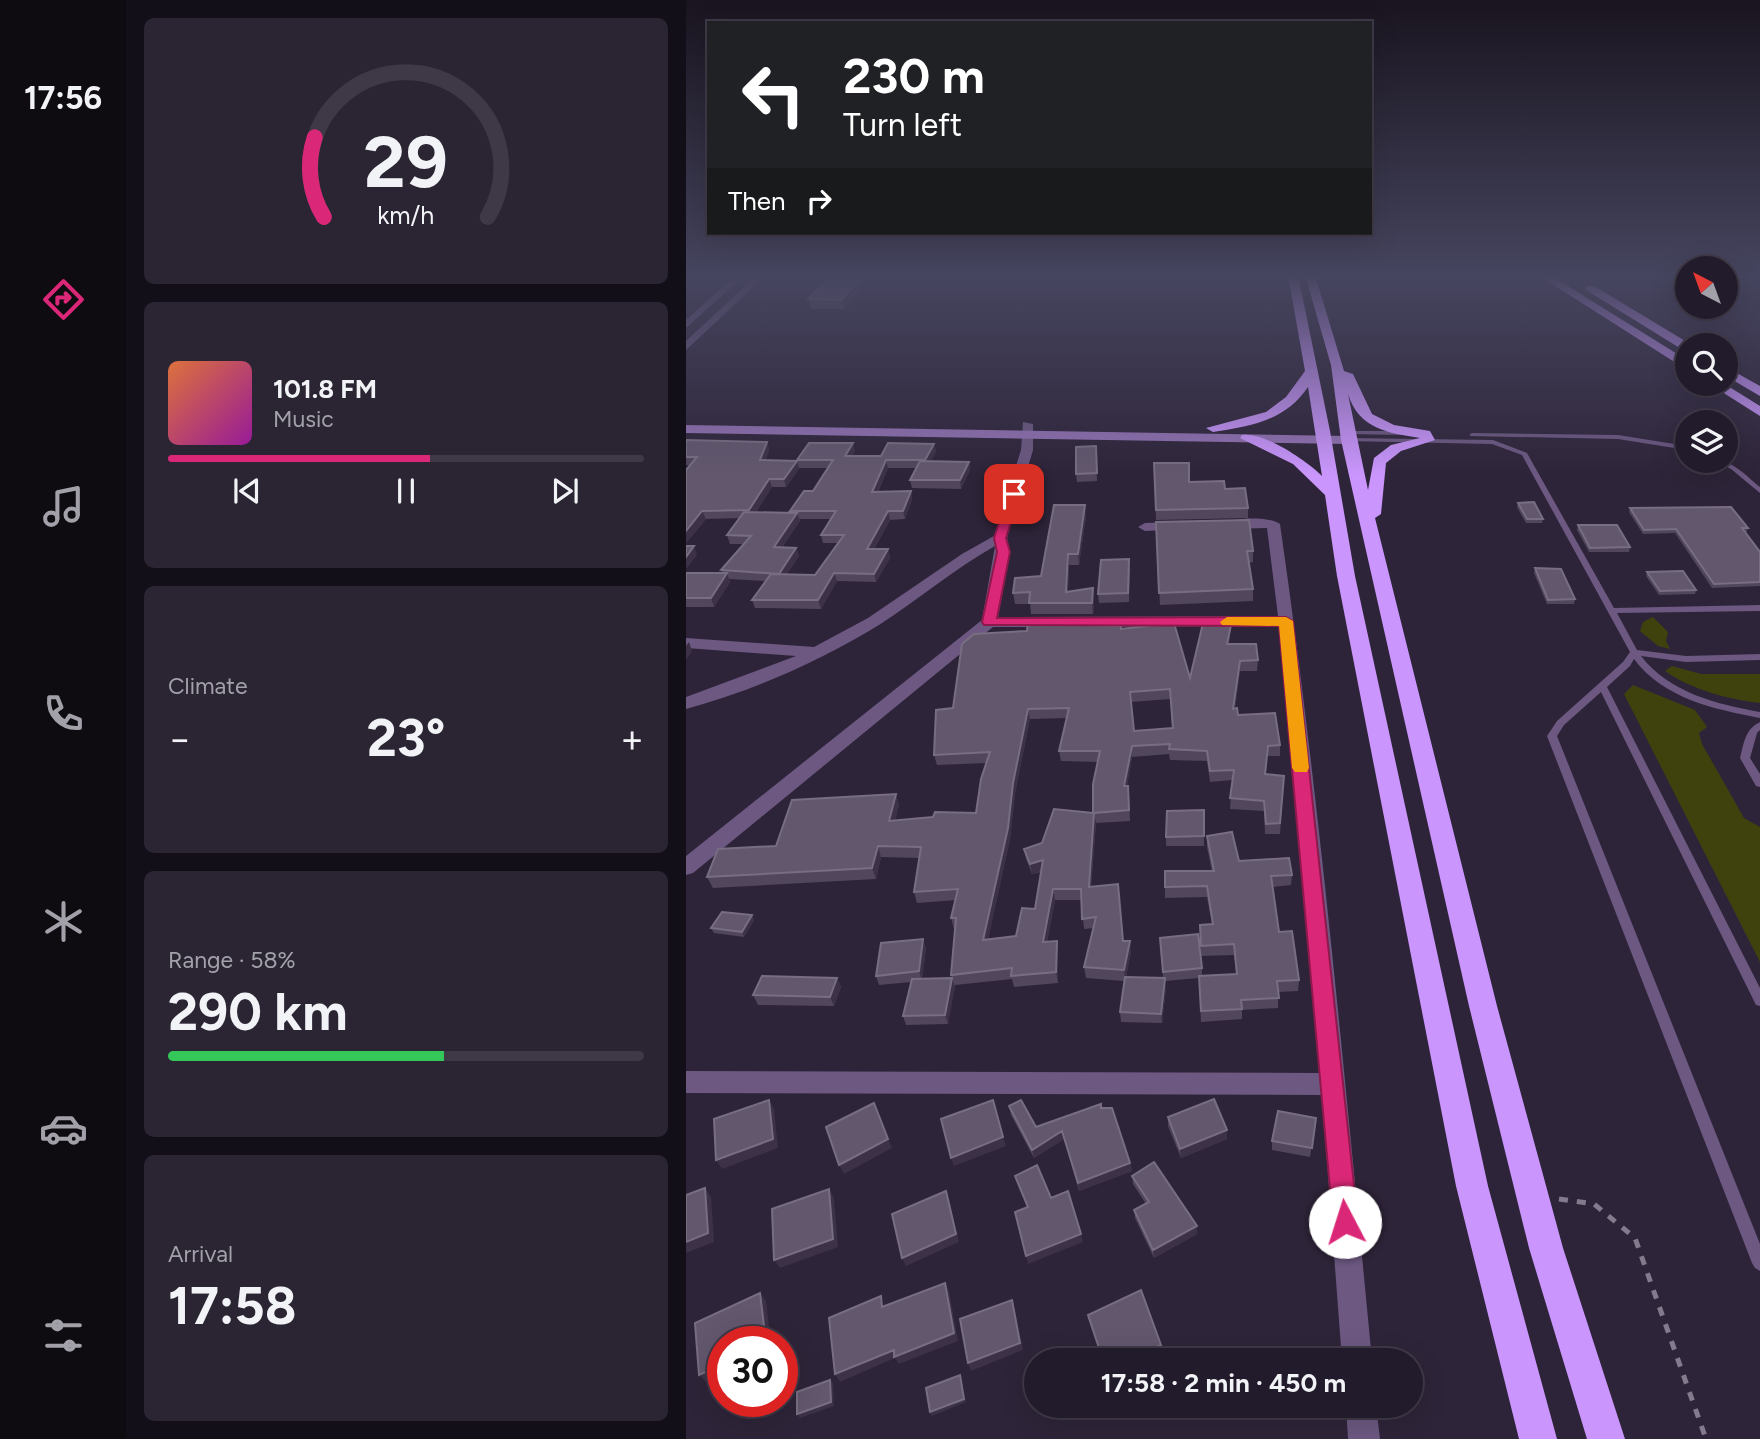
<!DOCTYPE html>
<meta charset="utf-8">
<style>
body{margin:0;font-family:Figtree,sans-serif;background:#2a2433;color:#f1f3f6;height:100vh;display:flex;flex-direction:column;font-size:26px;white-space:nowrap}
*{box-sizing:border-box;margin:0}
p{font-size:23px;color:#a2a1a9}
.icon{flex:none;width:38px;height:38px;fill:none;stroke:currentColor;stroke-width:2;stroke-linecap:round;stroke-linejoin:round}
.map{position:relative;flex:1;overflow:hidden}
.sheet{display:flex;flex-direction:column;gap:18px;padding:18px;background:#130f18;width:560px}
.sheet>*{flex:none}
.hud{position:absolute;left:21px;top:21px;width:665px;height:214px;border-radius:0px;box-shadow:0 7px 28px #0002,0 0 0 2px #3f3947;background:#202124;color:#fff;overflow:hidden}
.needle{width:46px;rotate:319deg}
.tools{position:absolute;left:989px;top:256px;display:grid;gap:14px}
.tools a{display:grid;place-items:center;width:63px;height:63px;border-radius:50%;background:#221b2b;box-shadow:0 7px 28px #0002,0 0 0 2px #3f3947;font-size:35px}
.speed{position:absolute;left:21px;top:1326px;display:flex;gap:14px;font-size:35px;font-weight:700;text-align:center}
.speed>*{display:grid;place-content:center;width:91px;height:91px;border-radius:50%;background:#221b2b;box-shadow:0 7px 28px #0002,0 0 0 2px #3f3947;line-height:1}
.speed .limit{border:10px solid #d22;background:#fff;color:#111}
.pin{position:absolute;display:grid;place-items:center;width:60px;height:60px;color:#fff;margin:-30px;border-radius:14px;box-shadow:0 4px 10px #0006}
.me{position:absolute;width:77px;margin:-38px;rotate:355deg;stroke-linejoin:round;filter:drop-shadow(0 0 5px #0008)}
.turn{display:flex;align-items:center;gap:24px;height:147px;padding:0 21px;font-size:32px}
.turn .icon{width:91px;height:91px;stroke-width:2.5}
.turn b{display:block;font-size:49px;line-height:60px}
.then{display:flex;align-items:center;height:66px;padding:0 21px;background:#0003;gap:14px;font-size:26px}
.big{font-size:52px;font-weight:700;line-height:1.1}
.sheet .card{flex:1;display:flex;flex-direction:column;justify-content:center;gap:10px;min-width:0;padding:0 24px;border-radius:10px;background:#2a2433}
.sheet .dial{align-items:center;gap:0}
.dial svg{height:182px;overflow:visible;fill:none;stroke:#3f3947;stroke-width:7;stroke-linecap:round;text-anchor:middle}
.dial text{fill:#f1f3f6;stroke:none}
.song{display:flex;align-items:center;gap:21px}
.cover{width:84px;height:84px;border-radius:10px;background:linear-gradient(135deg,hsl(20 70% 55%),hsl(300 70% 35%))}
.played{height:7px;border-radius:4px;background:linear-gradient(90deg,#db2777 55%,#3f3947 55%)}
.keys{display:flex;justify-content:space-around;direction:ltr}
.heat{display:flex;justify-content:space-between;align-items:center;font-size:38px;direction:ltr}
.charge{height:10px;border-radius:5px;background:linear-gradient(90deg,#34c759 58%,#3f3947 0)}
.trip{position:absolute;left:338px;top:1348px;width:399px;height:70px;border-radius:35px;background:#221b2b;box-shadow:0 7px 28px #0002,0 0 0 2px #3f3947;font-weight:700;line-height:70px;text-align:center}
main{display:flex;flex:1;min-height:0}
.tab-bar{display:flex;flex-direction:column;width:126px;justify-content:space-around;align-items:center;background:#0e0b11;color:#a2a1a9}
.tab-bar .icon{width:49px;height:49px}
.tab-bar .current{color:#db2777}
.tab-bar b{font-size:32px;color:#f1f3f6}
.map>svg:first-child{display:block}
.green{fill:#3f420c}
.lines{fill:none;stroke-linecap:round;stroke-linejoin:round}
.path{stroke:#837b8d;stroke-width:5;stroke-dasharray:9 9;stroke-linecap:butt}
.lane{fill:#6c5881;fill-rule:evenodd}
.street{fill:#6c5881;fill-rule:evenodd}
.secondary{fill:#9272b3;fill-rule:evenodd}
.highway{fill:#ca96fd;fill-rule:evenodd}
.wall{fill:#51465c;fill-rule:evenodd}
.shaded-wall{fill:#3c3147}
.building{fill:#62576d;stroke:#776e82;stroke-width:2;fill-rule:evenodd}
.route{fill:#db2777;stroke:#8e194d;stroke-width:2}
.slow{fill:#f59e0b}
</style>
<main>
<nav class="tab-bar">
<b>17:56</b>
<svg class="icon current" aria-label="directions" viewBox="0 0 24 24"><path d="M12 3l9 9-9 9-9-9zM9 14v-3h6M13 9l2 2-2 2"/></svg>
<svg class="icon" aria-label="music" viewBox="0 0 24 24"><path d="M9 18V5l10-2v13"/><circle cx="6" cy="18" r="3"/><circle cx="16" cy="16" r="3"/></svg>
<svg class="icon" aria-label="phone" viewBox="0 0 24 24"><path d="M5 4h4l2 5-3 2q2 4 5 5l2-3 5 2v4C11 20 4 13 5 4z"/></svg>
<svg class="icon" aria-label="climate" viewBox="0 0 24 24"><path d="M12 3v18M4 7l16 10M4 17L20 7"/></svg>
<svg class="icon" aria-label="car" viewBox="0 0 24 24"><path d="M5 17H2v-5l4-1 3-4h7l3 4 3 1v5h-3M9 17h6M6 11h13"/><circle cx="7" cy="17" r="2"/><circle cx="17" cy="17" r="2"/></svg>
<svg class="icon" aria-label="filters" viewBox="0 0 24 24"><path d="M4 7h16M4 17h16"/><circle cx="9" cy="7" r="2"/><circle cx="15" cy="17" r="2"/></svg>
</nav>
<section class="sheet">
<div class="card dial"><svg viewBox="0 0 100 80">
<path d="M14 69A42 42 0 1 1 86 69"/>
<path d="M14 69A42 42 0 0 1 10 34" stroke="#db2777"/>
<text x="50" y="56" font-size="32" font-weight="700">29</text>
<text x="50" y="72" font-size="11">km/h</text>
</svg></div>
<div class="card">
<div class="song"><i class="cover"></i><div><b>101.8 FM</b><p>Music</p></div></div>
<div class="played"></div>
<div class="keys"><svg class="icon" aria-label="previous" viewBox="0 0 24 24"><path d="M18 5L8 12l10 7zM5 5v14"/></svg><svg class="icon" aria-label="pause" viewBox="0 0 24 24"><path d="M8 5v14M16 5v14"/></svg><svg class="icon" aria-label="next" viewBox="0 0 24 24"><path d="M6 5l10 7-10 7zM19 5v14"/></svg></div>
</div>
<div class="card"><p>Climate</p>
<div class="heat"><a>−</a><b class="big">23°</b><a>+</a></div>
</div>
<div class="card"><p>Range · 58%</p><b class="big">290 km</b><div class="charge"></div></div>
<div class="card"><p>Arrival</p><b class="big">17:58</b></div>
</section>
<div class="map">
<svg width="1074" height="1439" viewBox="0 0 1074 1439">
<rect width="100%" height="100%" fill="#2e2439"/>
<!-- green -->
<path class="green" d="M967,617L982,632L980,641L984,649L972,646L954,631L957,622Z
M986,666L1015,674H1074V703C1042,699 1006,690 979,671Z
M947,685L1009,710L1021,727L1013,733L1016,744L1058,818L1074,827V962L938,694Z"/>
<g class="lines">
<!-- path -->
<path class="path" d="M873,1199L908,1204L949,1238L1020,1439"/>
<!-- lane -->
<path class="lane" d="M659,431H718L721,433L718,435L661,434L658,432Z
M786,433L932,435L1001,446V450L932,439L784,436V434Z
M662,438L807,440L841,453L928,608L1074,605V611L931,613L951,650L1000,656L1074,654V660L1000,662L955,656C984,693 1030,704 1074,712V718C1028,709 978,699 948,659L944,666L921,687L1074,988V1006L1070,1005L915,692L878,725L871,736L1074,1244V1271L1069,1268L1066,1263L861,736L871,721L937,662L944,652L836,455L806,444L660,441L659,440Z
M1028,460C1047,460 1060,476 1074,487V493L1045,469Z
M1074,722V730L1071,733L1064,758L1074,774V787L1070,786L1054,758C1058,743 1059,729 1074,722Z"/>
<!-- street -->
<path class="street" d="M50,275H59L0,328V320Z
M71,275H80L0,350V341Z
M337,422L347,424V450L321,538L324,552L312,617L592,616L581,528L542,529L535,525C545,517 584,516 594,524C634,801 659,1081 686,1360H656L636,1095L0,1093V1071L634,1073L593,626L307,627L7,873L0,875V856L296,620L309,546C268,569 232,600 193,625C134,661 67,691 0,709V697L110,656L0,648V638L128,647L182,618L276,554L308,536L335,450Z
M493,522L498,523V529L459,531L452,527L459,523Z
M660,1405H690L694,1439H662Z"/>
<!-- secondary -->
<path class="secondary" d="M0,425L662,436L668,440L662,444L0,433Z"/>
<!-- highway -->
<path class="highway" d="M602,275H612L644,431L669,576L802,1186L871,1439H833L770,1186L651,576L639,495L607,464L554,438L556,435C577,431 621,461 636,476L622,387C599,421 565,426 527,432L520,428L580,412L600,397L619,371Z
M619,275H629L658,371L667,374L686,414L708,425L744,431L749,440L715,451L700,463L695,514L689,518L811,1006L877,1248L939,1439H901L843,1248L783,1006L655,440L645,365ZM662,394C673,429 702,433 734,438L705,445L688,458L682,490Z
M852,275H864L1001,360V370Z
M904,285L908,286L1006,345H1001V351L997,350L900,290L899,288Z
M1040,367L1074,386V396L1040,376Z
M1022,383H1037L1074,406V416Z"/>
</g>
<!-- wall -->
<path class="wall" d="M173,281L175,290L158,309H125L122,299Z
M0,440L81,442L83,450L79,461H111L113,469L100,487H86L70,512H104V511L127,491L142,468H113L111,460L169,450L166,456H195L248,444L250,452L244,461L283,462L284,470L275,489L226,488L224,480L231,468H202L192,492L225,491L226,499L219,519L204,520L188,549H202L204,558L190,582L151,581L135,609L69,608L66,600L80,581L43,579L44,582L28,607H0V573H36L35,570L57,544H44L41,535L54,518L20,519L0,543V470L4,465H0ZM113,519H145L135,535L137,543H152L129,575L101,574L113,556L110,548L96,547L114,521Z
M410,446L411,481L391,482L390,474Z
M468,463L503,482L562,508V518L470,520Z
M832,503L857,519L856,523H840L831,507Z
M944,508L1062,528L1060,533H1059L1074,552V586L1026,588L989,533L957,534L943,512Z
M400,516L393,565H383L382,592L408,599L407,614H345L344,604H329L327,593L355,576Z
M470,522L567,551V562L563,563L567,589V601L474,605Z
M892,525L944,547L943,552H903L891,530Z
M444,568L443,602L413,603L412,594Z
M849,568L889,599L888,604H861L848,573Z
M961,572L1010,590L1009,594L973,595L960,576Z
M405,625L435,629L504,678L545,625L544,635L543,644L572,660L571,671H554L549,708L552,715L594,745V756H581L580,774L598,776L594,834H579L578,811L544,809L546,780L524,782L521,761L484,760L483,754L446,757L441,786L443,796L444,821L410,823L405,887L437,941L445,952L440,977L477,978L474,938L516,968V976L550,974L548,955L515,956L514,925L526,924L521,897L479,898V887L526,871L521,847V836L553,861L606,875L605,885L587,887L593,932L613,980L612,991L592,992V1008L556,1010V1019L515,1022L513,978L479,981L480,988L476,1023L435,1022L434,1012L438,981L400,978L398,967L408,928L398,929L395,900H369L361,942L371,941L372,951V983L328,987L326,979L269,985L262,1024L220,1025L217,1016L225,982L193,985L190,976L240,948L236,978H266L265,975L269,929H268L265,918L270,900L231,903L228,892L234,858L195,857L190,879L27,888L21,877L90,846L210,794L213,805L209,820L290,813L300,763L251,765L248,755L267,708L341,631ZM484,699L486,728L448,731L445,702ZM380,718L373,751L375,761L411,762L407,813L356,843L338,849L340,859L346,874L355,872L349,909L330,936L302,939L324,839L329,793L344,719Z
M518,810V846H480V837Z
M66,915L68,920L58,937L28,933L25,928Z
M151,978L155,987L148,1006L72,1005L67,995Z
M323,1106L350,1127L415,1108L444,1163L446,1171L393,1191L378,1139L348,1158L325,1115Z
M482,1117L541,1130V1139L495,1158L482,1126Z
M630,1118L624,1157L586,1150V1141Z
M446,1176L511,1226V1234L468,1258L449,1218L448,1210L460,1204L447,1184Z"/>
<!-- shaded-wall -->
<path class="shaded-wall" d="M173,281L175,290L158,309L155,300Z
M81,442L83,450L77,468L74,460Z
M167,443L169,450L161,464L159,456Z
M248,444L250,452L241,468L239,460Z
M200,460L202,468L188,500L186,492Z
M111,461L113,469L100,487L98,479Z
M283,462L284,470L275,489L274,480Z
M83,479L86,487L66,518L63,510Z
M225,491L226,499L219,519L217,511Z
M399,505L400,516L393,565L392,554Z
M16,511L20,519L0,543V531Z
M202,511L204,520L183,557L181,549Z
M111,513L114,521L91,556L88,547Z
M8,546L11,555L0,569V557Z
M110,548L113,556L96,582L93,574Z
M202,549L204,558L190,582L188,574Z
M382,554L383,565L381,604L380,592Z
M41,573L44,582L28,607L25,598Z
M148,573L151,581L135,609L132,600Z
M407,588L408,599L407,614L406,603Z
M545,625L544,635L541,654V644Z
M3,642L6,651L0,660V646Z
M554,661V671L547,719V709Z
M342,709L344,719L329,793L324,839L300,950L297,940L327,783Z
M446,746V757L439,797L438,786Z
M210,794L213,805L207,831L203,821Z
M408,813L410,823L404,898L403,887Z
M192,846L195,857L190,879L186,868Z
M357,860L359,870L346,874L344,864Z
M367,889L369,900L359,953L357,942Z
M66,915L68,920L58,937L56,932Z
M237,939L240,948L236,981L233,971Z
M371,941L372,951V983L370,972Z
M444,941L445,952L439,981L438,970Z
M151,978L155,987L148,1006L144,997Z
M266,978L269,987L262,1024L259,1015Z
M479,978L480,988L476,1023L475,1014Z
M83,1100L88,1109L92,1148L36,1169L30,1160Z
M188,1103L206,1148L158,1174L153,1165Z
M541,1130V1139L495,1158L494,1149Z
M376,1131L378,1139L348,1158L346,1150Z
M317,1137L320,1146L268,1166L265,1158Z
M444,1163L446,1171L393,1191L392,1183Z
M19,1188L25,1197L28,1242L0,1253V1242Z
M143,1189L148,1198L152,1247L94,1268L88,1260Z
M260,1191L263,1200L273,1242L220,1266L216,1258Z
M511,1226V1234L468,1258L467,1250Z
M395,1234L397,1242L342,1264L340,1256Z
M259,1283L263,1291L272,1341L213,1364L209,1358L154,1382L149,1374Z
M74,1293L80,1301L85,1342H80Z
M326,1300L328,1307L337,1350L285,1371L282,1363Z
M475,1345L476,1352L461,1360H445Z
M37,1364V1375L20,1382L13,1375Z
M274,1375L275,1378L280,1402L246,1416L244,1412Z
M144,1380L147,1383L148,1406L114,1418L111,1414Z
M528,1405H549L527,1413V1406Z"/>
<!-- building -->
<path class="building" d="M141,280L173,281L155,300L122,299Z
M0,440L81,442L74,460L111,461L98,479H83L63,510L16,511L0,531V470L11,457H0Z
M123,443H167L159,456H195L202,443L248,444L239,460H200L186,492L225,491L217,511H202L181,549H202L188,574L148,573L132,600H66L85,574L129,575L158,535H135L150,511H104L118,491H127L147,460H111Z
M410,446L411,473L390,474V447Z
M234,461L283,462L274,480H224Z
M468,463H503V482L538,481L539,489L559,488L562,508L470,510Z
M848,502L857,519H841L832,503Z
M368,505H399L392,554H382L380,592L407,588L406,603H343L344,592L327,593L329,578L355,576Z
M1045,507L1062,528H1056L1074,552V582L1028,584L990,529L958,530L944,508Z
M58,512L111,513L88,547L110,548L93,574L35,570L65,536L41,535Z
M563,520L567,551H561L567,589L473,593L470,522Z
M892,525H931L944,547L904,548Z
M0,546H8L0,557Z
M443,559L442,593L412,594L415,560Z
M849,568L875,569L889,599L862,600Z
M997,571L1010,590L974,591L961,572Z
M0,573H41L25,598H0Z
M342,619H404V625L435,626V629L488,623L504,678L517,623L545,625L541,644H570L572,660L554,661L547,709L551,708L552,715L589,713L594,745L582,746L579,774L598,776L594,823L580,824L578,801L544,798L548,770L524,771L521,751L483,749L484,744L446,746L438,786H442L443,810L408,813L403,887L432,884L437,941H444L438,970L398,967L410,917L396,919L395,889H367L357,942L371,941L370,972L325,976L326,968L265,975L270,918H265L272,889L228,892L235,847L192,846L186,868L21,877L32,849L90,846L106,800L210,794L203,821L247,817L249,812L290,813L295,779L304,752L248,755L250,710L267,708L276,644L288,634L341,631ZM484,689L487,728L448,731L444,692ZM383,708L373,751H414L407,784V813L368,809L356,843L338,849L344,864L357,860L349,909L336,908L330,936L297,940L322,828L327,783L342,709Z
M518,810V836L480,837L481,811Z
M546,832L553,861L603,858L606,875L585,876L593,932L606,931L613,980L591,981L593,998L555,1000L556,1009L515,1011L513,976L551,974L548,944L515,946L514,925L527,924L521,886L479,887V871H528L521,836Z
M36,912L66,915L56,932L25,928Z
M512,934L516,968L477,972L474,938Z
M237,939L233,971L190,976L195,943Z
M76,976L151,978L144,997L67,995Z
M439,977L479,978L475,1014L434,1012Z
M266,978L259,1015L217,1016L226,979Z
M528,1099L541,1130L494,1149L482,1117Z
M83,1100L87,1139L30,1160L28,1119Z
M307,1100L317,1137L265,1158L255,1119Z
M335,1100L350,1127L415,1104V1108H426L444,1163L392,1183L376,1131L346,1150L323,1106Z
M188,1103L202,1139L153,1165L140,1127Z
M592,1111L630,1118L626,1148L586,1141Z
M468,1162L511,1226L467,1250L448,1210L463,1202L446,1176Z
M351,1165L365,1198L382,1191L395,1234L340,1256L329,1212L342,1207L329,1176Z
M19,1188L22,1233L0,1242V1195Z
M143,1189L147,1239L88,1260L86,1209Z
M260,1191L270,1234L216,1258L206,1214Z
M259,1283L268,1333L208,1357V1350L149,1374L143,1318L195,1296L196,1307Z
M455,1290L475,1345L445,1360H417L402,1315Z
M74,1293L80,1342H37V1364L13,1375L9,1323Z
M326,1300L334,1343L282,1363L274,1319Z
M556,1356L557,1360H544Z
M274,1375L278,1399L244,1412L240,1388Z
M144,1380L145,1402L111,1414V1392Z"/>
<!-- sky -->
<linearGradient id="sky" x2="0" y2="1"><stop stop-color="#19141f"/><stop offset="0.58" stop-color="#46455f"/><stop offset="1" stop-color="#46455f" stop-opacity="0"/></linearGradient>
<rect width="1074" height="476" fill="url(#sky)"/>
<!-- route -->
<path class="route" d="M328,490L334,494L320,538L324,552L311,618L600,617L607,621L672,1222L668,1231L659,1234L650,1231L647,1222L593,626L298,625L296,622L311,552L308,538L322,494Z"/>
<!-- slow -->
<path class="slow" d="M541,617H600L607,621L623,768L621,772H609L606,768L593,626L536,625L534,622Z"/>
</svg>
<div class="tools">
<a><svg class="needle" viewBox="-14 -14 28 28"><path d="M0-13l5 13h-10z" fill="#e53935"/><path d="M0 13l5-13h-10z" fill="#a2a1a9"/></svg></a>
<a><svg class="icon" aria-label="search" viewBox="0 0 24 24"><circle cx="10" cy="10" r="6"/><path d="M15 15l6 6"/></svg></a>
<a><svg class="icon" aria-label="layers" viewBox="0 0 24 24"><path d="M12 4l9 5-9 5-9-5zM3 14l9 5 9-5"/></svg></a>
</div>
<div class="speed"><div class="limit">30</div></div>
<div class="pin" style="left:328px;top:494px;background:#d93025"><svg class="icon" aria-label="arrive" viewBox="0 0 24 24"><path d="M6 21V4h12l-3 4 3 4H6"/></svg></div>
<svg class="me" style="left:659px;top:1222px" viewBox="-20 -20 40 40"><circle r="19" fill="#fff"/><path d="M0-13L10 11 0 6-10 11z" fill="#db2777"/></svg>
<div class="trip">17:58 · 2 min · 450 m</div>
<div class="hud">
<div class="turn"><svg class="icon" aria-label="left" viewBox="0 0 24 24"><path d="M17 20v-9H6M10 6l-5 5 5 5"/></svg><div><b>230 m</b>Turn left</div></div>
<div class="then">Then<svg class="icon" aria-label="right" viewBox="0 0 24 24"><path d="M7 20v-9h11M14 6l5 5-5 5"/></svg></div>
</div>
</div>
</main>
